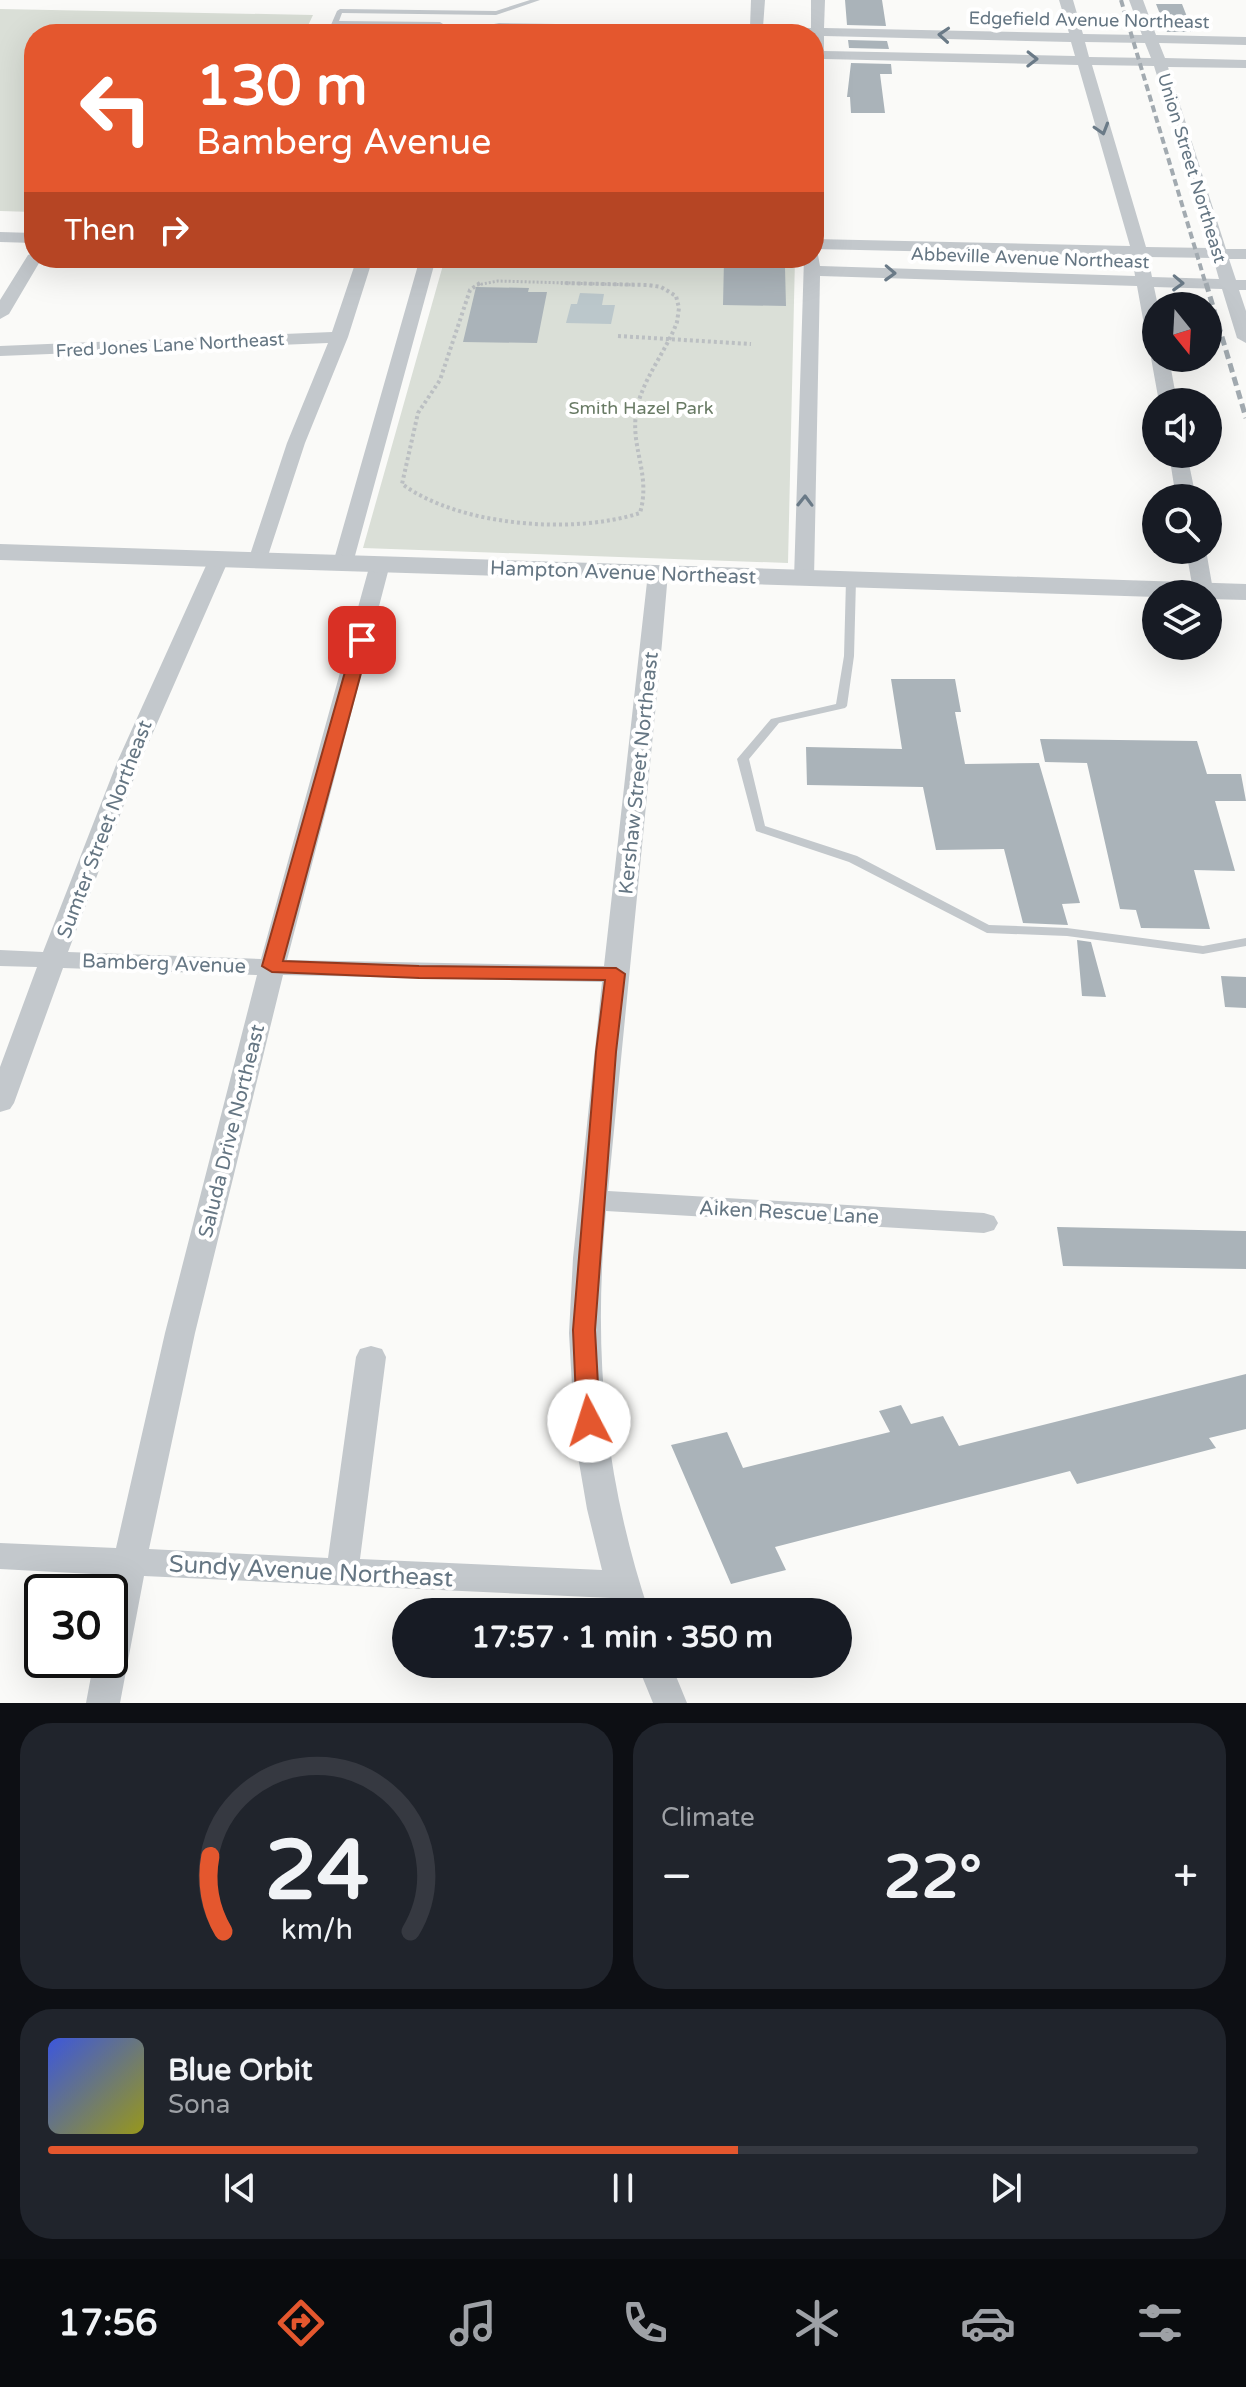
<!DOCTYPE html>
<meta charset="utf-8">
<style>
body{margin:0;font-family:"Varela Round",sans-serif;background:#20242c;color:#f1f3f6;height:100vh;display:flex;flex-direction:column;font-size:30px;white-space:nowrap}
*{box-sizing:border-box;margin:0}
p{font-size:26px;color:#9ea1a6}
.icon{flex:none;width:44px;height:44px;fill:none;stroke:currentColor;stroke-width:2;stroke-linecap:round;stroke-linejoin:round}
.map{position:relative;height:1703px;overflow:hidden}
.sheet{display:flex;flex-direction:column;gap:20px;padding:20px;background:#0d0f14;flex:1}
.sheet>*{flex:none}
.hud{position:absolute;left:24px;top:24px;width:800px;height:244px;border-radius:32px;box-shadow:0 8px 32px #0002;background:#e4572e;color:#fff;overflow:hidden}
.needle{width:52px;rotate:162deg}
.tools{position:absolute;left:1142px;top:292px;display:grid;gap:16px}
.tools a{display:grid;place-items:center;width:80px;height:80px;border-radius:50%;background:#171b24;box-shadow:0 8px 32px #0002;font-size:40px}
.speed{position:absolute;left:24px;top:1574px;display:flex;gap:16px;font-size:40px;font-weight:700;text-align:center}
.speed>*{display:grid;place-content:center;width:104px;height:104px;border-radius:50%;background:#171b24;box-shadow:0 8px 32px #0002;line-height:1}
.speed .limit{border:4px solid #111;border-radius:12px;background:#fff;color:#111}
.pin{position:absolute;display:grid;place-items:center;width:68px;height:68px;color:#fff;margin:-34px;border-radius:16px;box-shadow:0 4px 12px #0006}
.me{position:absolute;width:88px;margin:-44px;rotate:355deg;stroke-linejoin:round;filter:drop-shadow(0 0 6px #0008)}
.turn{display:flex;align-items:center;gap:28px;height:168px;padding:0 40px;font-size:36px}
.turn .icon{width:104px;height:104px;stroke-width:2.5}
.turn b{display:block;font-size:56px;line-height:68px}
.then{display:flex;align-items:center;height:76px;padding:0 40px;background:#0003;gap:16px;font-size:30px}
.big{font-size:60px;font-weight:700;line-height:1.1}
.sheet .card{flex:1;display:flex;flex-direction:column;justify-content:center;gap:12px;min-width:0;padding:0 28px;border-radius:32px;background:#20242c}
.sheet .dial{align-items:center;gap:0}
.dial svg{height:208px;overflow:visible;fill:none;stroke:#363941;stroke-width:7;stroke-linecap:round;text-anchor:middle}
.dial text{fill:#f1f3f6;stroke:none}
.song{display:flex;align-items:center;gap:24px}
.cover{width:96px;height:96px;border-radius:12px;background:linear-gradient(135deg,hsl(230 70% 55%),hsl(60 70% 35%))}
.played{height:8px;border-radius:4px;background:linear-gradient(90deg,#e4572e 60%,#363941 60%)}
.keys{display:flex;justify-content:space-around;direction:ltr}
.heat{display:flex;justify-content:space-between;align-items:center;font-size:44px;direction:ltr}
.sheet .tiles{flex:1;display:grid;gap:20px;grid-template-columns:1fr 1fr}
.card:last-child{grid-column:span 2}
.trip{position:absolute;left:392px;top:1598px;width:460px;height:80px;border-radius:40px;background:#171b24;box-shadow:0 8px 32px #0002;font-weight:700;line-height:80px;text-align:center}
.tabs{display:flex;height:128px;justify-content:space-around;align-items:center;background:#090b0e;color:#9ea1a6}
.tabs .icon{width:56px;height:56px}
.tabs .current{color:#e4572e}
.tabs b{font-size:36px;color:#f1f3f6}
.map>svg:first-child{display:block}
.green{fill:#dadfd7}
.water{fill:#bbc7cb}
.building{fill:#aab3b9}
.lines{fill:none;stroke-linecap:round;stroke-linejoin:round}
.path-far1{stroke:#bbbfc2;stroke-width:3;stroke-dasharray:2 2;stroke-linecap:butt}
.path{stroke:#bbbfc2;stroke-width:4;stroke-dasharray:3 3;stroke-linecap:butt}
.service{fill:#c3c8cc;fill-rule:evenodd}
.minor{fill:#c3c8cc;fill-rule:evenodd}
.tertiary{fill:#c3c8cc;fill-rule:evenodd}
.rail-far1{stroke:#a2aab0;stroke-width:4;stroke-dasharray:7 4;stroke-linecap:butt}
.rail{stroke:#a2aab0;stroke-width:5;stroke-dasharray:9 5;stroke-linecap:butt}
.oneway{stroke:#6a7a87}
.route{fill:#e4572e;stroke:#94391e;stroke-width:2}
.labels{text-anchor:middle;stroke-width:8;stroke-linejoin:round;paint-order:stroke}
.far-street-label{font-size:18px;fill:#657683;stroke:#fff}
.far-park-label{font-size:18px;fill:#687a64;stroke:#fff}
.street-label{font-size:20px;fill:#657683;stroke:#fff}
.near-street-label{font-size:24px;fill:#657683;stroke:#fff}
</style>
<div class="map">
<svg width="1246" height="1703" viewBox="0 0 1246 1703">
<rect width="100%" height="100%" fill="#fafaf8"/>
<!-- green -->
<path class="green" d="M0,9L313,15L304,34H34V212L0,211Z
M445,258H795L788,563L363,548Z"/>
<!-- water -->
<path class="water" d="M580,293L604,294L602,305H615L611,324L566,323L571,304H577Z"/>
<!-- building -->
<path class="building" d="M845,0H882L886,26L847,25Z
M1156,4H1182L1193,32H1167Z
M848,40L887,41L889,49L849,48Z
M851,63L891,64L892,74H880L885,113H851L850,97H847Z
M724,260H773V268H785L786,306L723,305Z
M476,287L529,288L528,292H547L537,343L463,342Z
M891,679H955L961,712H955L965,764L1039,763L1080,903L1062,904L1068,925L1023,923L1004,849L936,850L923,787L807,785L806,747L902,749Z
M1040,739L1197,741L1207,774H1241L1246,801H1215L1235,871L1194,870L1210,929L1141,928L1136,910L1120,909L1087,763L1045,762Z
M1077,940L1091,942L1106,997L1082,996Z
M1221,976L1246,977V1008L1225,1007Z
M1057,1227L1246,1231V1269L1063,1266Z
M1246,1374V1429L1209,1438L1216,1448L1077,1484L1070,1471L775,1547L786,1570L731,1584L671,1445L727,1432L743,1468L890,1432L879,1411L901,1405L911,1424L943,1416L959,1446Z"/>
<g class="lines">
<!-- path-far1 -->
<path class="path-far1" d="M477,285L498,281L636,285"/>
<!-- path -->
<path class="path" d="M480,283L470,290L440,380L418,413L402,484C459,526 573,535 640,513C651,475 631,449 636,414C640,382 666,352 677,322L679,308L676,296L661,287L648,285L561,283
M618,336L751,344"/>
<!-- service -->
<path class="service" d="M530,0H540L496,15L342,13L339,21L440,22L443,24L440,26L337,25L333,34H327L337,11L340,9L496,11Z
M851,577L856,580L854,656L847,706L845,708L779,723L749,759L765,826L857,856L989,925L1067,928L1203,946L1246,938V946L1203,954L1067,936L987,933L849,862L756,831L737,759L771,719L836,704L844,656L846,580Z"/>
<!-- minor -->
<path class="minor" d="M751,0H765L763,27L811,28V0H825L824,28L1069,33L1059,0H1073L1083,34L1142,35L1129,0H1143L1156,35L1246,37V45L1159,43L1165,58L1246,60V68L1168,67L1226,249H1246V259H1229L1236,280H1246V290H1239L1246,311V343L1237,338L1222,289L1154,287L1158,306L1156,346L1147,341L1137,286L820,276L814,579L804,585L797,583L794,579L804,258H814V254L818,255L820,266L1135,276L1132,256L814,249V239L1130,246L1078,65L824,59L822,180L814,185V34L557,31L490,34L494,24L499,23L750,27ZM824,36L1071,42L1075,56L824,51ZM1085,42L1145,43L1151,58L1089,57ZM1092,65L1154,66L1210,248L1146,247ZM1148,257L1213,258L1219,279L1152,277Z
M0,232L34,233V243L0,242Z
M34,253V258H42L9,314L0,319V300L28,255Z
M357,258H373L348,337L305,443L265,565H251L248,561L287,443L328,343L0,356V346L332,332Z
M420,258H436L353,563L350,567H336L333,563Z
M1156,354V358H1169L1177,402H1159L1151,358Z
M1169,454H1187L1196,498H1176Z
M1186,550H1206L1213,590L1210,594H1195L1193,590Z
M219,553L229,559L141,760L68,952L261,959L370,564L380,558L390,564L287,960L604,966L648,573L651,569H665L668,573L662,643L608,1191L984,1213L994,1216L998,1223L994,1230L984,1233L606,1211C593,1353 604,1476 649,1612H615L611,1598L144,1576L120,1703H86L94,1660H110V1592H107L111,1575L0,1569V1543L116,1548L165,1333L257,975L63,968L14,1103L10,1109L0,1112V1067L37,967L0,966V950L43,952L118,760L209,559ZM283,975L602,982L573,1258L569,1333L575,1439L587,1509L602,1570L360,1559L386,1357L382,1349L371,1346L360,1349L356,1357L328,1558L149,1549L195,1333Z
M637,1664H671L687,1703H653Z"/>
<!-- tertiary -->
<path class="tertiary" d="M0,544L1246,584V600L1208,599V594H1156V597L0,560Z"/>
<!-- rail-far1 -->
<path class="rail-far1" d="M1121,0L1206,285"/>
<!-- rail -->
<path class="rail" d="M1206,283L1246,418"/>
</g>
<!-- one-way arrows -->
<defs><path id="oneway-chevron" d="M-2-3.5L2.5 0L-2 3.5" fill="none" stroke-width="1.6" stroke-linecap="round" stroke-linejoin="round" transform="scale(2)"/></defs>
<g class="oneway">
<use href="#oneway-chevron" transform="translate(944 35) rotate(-176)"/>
<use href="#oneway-chevron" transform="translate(1032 59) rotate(1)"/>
<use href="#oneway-chevron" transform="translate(1102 129) rotate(73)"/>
<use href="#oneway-chevron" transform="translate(890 273) rotate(2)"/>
<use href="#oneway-chevron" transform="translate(1178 283) rotate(2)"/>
<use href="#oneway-chevron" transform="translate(805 501) rotate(-89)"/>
</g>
<!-- route -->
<path class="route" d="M362,636L370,640L283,961L419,966L616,968L625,974L616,1052L595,1330L600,1421L597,1427L589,1430L580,1427L577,1421L573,1330L596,1052L605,980L419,978L272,972L262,966L354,640Z"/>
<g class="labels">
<!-- far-street labels -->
<g class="far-street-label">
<text transform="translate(1089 20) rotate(1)" y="6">Edgefield Avenue Northeast</text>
<text transform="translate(1192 168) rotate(73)" y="6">Union Street Northeast</text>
<text transform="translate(1030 258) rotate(2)" y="6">Abbeville Avenue Northeast</text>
<text transform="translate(170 345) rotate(-3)" y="6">Fred Jones Lane Northeast</text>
</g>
<!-- far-park labels -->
<g class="far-park-label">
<text x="641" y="414">Smith Hazel Park</text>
</g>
<!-- street labels -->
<g class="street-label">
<text transform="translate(623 572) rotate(2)" y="7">Hampton Avenue Northeast</text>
<text transform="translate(638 773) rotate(-84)" y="7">Kershaw Street Northeast</text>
<text transform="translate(104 829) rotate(-69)" y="7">Sumter Street Northeast</text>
<text transform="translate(164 963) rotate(2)" y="7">Bamberg Avenue</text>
<text transform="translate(231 1131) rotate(-76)" y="7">Saluda Drive Northeast</text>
<text transform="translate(789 1212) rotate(3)" y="7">Aiken Rescue Lane</text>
</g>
<!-- near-street labels -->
<g class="near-street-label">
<text transform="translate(311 1571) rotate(3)" y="8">Sundy Avenue Northeast</text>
</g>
</g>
</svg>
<div class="tools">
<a><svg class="needle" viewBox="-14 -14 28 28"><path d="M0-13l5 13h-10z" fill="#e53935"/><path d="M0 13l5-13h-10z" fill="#9ea1a6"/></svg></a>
<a><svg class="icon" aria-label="sound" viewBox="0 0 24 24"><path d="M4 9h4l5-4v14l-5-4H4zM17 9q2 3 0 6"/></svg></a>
<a><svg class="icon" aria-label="search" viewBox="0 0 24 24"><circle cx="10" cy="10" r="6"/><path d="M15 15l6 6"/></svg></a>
<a><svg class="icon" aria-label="layers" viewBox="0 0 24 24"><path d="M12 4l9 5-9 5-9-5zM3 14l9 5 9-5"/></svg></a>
</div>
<div class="speed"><div class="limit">30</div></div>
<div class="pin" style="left:362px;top:640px;background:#d93025"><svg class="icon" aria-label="arrive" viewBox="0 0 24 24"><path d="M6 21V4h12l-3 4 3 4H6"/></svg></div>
<svg class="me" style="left:589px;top:1421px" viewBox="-20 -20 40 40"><circle r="19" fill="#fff"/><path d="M0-13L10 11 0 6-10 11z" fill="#e4572e"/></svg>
<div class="trip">17:57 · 1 min · 350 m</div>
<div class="hud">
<div class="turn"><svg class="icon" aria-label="left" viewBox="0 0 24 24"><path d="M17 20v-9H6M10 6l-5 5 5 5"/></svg><div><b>130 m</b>Bamberg Avenue</div></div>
<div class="then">Then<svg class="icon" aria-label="right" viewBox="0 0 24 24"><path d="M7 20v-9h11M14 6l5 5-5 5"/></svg></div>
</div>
</div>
<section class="sheet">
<div class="tiles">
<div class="card dial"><svg viewBox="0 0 100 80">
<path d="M14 69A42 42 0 1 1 86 69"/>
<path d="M14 69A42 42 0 0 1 9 40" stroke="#e4572e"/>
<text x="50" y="56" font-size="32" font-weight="700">24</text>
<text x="50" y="72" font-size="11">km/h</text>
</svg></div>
<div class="card"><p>Climate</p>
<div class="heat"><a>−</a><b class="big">22°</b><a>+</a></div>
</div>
<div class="card">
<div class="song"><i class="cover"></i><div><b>Blue Orbit</b><p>Sona</p></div></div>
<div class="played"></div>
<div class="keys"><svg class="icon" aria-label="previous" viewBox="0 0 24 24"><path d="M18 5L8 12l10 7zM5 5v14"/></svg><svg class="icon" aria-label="pause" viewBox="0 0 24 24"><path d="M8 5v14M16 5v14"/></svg><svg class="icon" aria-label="next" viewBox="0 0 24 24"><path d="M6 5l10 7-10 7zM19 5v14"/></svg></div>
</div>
</div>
</section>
<nav class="tabs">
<b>17:56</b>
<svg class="icon current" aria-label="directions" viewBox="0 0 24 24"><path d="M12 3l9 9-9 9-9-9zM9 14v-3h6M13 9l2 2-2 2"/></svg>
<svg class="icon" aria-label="music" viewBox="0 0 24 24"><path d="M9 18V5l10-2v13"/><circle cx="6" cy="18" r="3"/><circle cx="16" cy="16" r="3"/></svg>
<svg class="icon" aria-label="phone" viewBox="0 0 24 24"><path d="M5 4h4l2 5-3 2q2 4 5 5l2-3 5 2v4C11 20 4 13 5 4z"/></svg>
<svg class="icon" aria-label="climate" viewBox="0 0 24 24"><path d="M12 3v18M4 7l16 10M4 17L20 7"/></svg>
<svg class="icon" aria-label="car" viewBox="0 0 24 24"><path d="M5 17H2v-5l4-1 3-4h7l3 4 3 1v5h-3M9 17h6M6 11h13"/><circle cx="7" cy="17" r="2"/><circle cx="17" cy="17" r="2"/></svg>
<svg class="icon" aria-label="filters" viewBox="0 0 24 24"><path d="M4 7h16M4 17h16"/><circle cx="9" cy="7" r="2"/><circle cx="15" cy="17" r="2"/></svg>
</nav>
